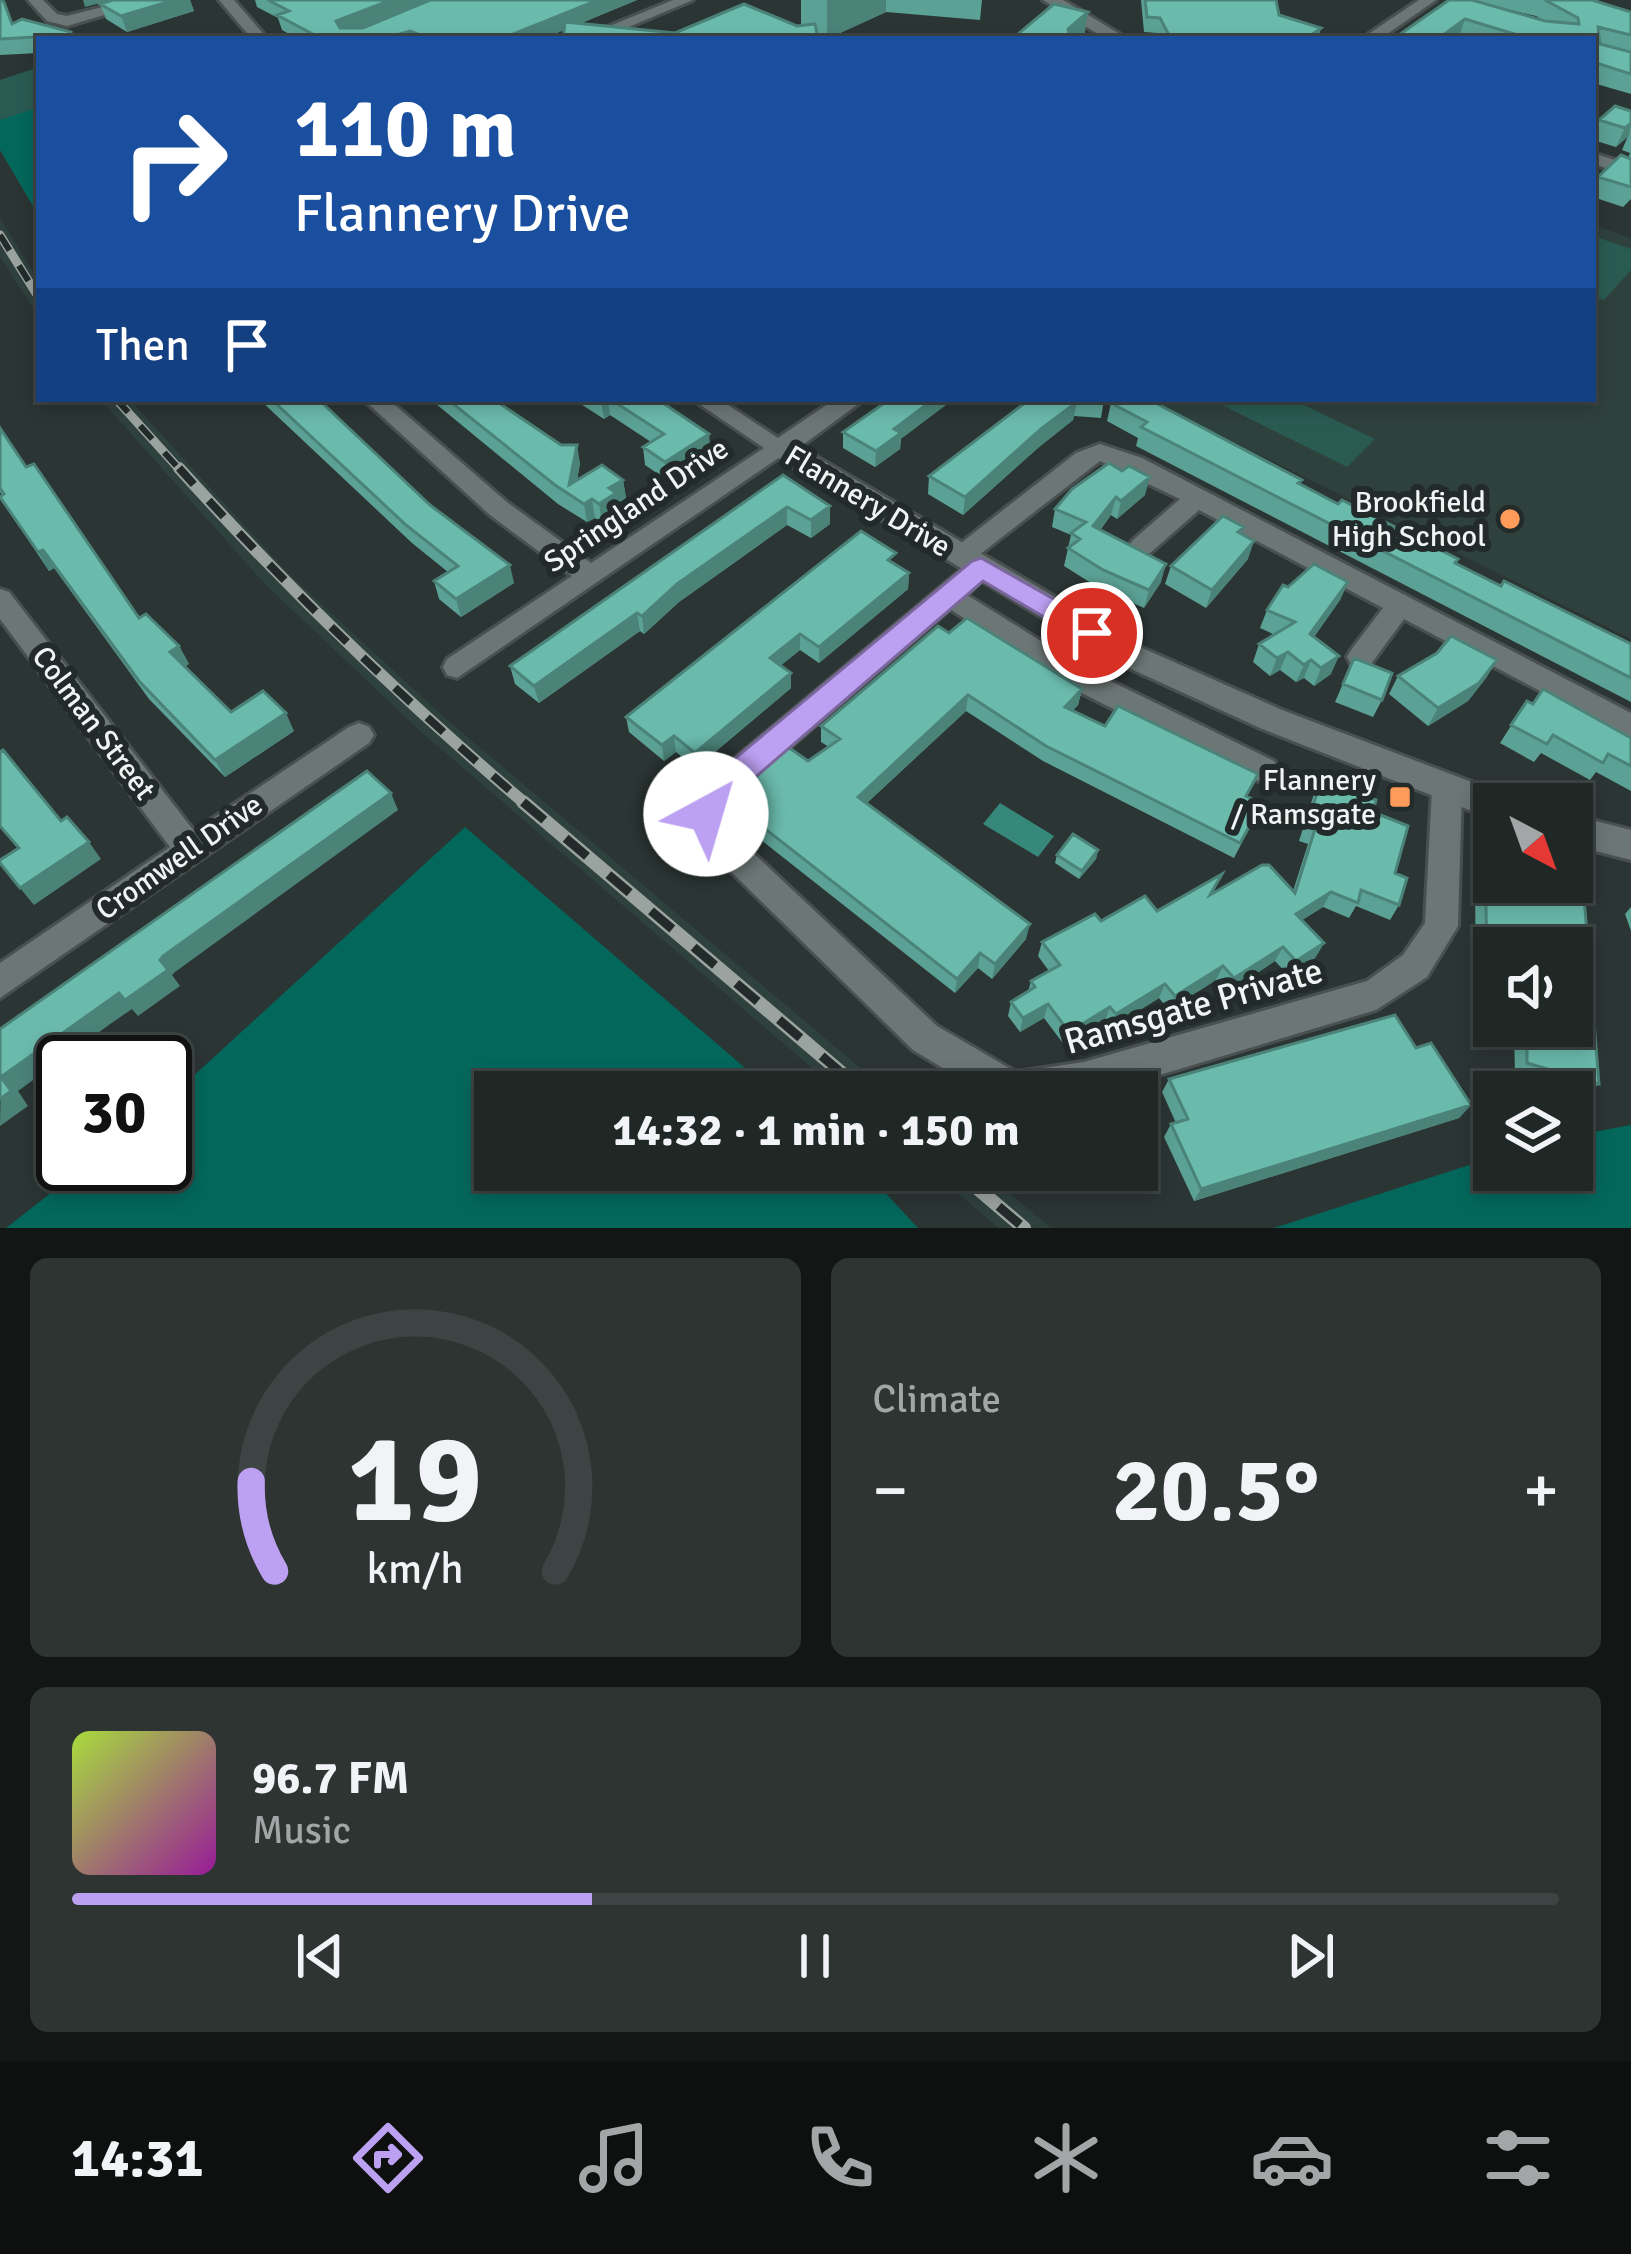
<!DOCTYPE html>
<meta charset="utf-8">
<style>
body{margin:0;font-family:Signika,sans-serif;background:#2d3432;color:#f1f3f6;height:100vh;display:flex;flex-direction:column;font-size:45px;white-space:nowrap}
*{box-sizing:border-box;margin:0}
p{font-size:39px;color:#a2a6a7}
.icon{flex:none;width:66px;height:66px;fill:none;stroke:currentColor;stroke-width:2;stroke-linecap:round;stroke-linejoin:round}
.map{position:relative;height:1228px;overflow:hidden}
.details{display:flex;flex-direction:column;gap:30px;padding:30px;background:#121615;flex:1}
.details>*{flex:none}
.guide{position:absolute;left:36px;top:36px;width:1560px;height:366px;border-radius:0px;box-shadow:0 6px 18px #0003,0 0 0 3px #3d4443;background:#1a4fa0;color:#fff;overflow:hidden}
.needle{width:78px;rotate:139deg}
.tools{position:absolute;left:1473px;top:783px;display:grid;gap:24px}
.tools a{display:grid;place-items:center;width:120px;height:120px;border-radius:0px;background:#202826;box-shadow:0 6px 18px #0003,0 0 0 3px #3d4443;font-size:60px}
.speed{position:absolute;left:36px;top:1035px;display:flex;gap:24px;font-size:60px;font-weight:700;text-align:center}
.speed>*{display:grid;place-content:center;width:156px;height:156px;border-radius:50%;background:#202826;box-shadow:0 6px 18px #0003,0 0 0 3px #3d4443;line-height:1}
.speed .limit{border:6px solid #111;border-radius:18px;background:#fff;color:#111}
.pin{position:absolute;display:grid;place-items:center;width:102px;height:102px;color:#fff;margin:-51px;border:6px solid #fff;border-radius:50%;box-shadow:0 3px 12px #0007}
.me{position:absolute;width:132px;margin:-66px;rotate:39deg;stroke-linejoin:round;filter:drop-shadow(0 0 9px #0008)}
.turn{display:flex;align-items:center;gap:42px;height:252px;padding:0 60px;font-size:54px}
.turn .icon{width:156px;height:156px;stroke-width:2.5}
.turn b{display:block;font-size:84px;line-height:102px}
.then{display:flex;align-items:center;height:114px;padding:0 60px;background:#0003;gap:24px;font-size:45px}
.big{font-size:90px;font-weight:700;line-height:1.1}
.details .tile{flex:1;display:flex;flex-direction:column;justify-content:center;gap:18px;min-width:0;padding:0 42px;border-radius:18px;background:#2d3432}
.details .dial{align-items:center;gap:0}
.dial svg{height:312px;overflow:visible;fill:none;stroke:#3d4443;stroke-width:7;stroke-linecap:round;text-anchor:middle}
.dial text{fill:#f1f3f6;stroke:none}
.song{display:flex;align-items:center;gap:36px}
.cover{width:144px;height:144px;border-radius:18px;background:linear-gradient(135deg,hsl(80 70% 55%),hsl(300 70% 35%))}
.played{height:12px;border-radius:6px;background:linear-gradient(90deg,#bca0f2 35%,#3d4443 35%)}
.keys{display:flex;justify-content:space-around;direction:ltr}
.heat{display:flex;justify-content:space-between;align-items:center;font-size:66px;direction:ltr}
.details .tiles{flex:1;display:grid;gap:30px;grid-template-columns:1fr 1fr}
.tile:last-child{grid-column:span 2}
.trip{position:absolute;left:474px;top:1071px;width:684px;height:120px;border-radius:0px;background:#202826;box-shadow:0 6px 18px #0003,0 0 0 3px #3d4443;font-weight:700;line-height:120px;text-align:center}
.dock{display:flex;height:192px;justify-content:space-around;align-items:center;background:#0d100f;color:#a2a6a7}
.dock .icon{width:84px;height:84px}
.dock .selected{color:#bca0f2}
.dock b{font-size:54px;color:#f1f3f6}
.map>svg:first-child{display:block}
.built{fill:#2f413d}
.green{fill:#2a5b53}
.forest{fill:#04675c}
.water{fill:#36887b}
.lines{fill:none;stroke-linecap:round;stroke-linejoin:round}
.street-casing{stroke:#49504f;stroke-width:6}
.secondary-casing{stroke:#49504f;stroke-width:6}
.street{fill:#6c7775;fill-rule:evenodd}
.secondary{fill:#6c7775;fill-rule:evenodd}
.rail-far2-casing{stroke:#9ba3a1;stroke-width:9}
.rail-far1-casing{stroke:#9ba3a1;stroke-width:12}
.rail-casing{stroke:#9ba3a1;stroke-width:14}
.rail-far2{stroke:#222b29;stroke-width:6;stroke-dasharray:18;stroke-linecap:butt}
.rail-far1{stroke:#222b29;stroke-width:8;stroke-dasharray:22;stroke-linecap:butt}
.rail{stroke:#222b29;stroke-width:9;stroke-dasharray:28;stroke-linecap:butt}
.wall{fill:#5ca195;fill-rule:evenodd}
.shaded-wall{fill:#4b8379}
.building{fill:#6bbbad;stroke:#4b8379;stroke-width:3}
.route{fill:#bca0f2;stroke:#7a689d;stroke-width:3}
.poi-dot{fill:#ff9b5a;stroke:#222b29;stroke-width:4.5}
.labels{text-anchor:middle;stroke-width:12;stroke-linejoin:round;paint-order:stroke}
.street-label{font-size:30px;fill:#eff5f4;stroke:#222b29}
.poi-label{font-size:30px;fill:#eff5f4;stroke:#222b29;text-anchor:end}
.near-street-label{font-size:36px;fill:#eff5f4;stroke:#222b29}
</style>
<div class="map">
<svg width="1631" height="1228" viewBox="0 0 1631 1228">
<rect width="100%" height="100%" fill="#2b3533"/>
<!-- built -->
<path class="built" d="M0,218L39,282V317L0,257Z
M1593,225L1631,238V639L1147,399H1593Z
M100,399H129L289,574L446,719L889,1092H840L420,731L264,583Z
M931,1170H982L1051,1228H998Z"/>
<!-- green -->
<path class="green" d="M39,67V216L0,150V80Z
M1593,236L1631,249V270L1604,300L1593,296Z
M1210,399H1291L1375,439L1347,467Z"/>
<!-- forest -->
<path class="forest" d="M39,107V216L0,150V120Z
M465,827L773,1092H495V1170H864L918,1228H6L88,1164H165V1102Z
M1631,1125V1228H1274L1494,1157V1170H1572V1136Z"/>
<!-- water -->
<path class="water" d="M1000,803L1054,836L1038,857L983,824Z"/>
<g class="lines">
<defs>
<path id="street" d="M28,0H43L57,14L67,16L130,0H155L67,26L47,21Z
M219,0H234L268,39H252Z
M673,0H693L600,39H578Z
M1419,0H1436L1380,39H1361Z
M1593,153L1631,165V176L1593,164Z
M363,399H388L508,503L591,563L764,448L692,399H719L793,448L457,678L447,675L443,667L447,659L572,576L490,515Z
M1100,444L1142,458L1631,713V739L1404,619L1371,664H1351L1347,657L1351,650L1383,608L1199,510L1150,553H1132L1128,547L1132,541L1180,499L1100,461L970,562H952L948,556L952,550L1076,453Z
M981,559L994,568L967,595L1084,668L1274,761L1278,770L1274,779L1263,782L1252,779L1064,684L950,609L737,793L724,810L730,831L937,1026L1016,1072L1084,1062L1367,981L1403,955L1425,923L1432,789L1436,780L1447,776L1458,780L1462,789L1458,926L1427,977L1376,1010L1103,1092H982L913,1050L708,849L694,810L703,789L715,775L972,561Z
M0,589L9,592L194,831L349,727L359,723L369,727L374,735L369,743L0,998V963L170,847L0,619Z"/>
<path id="secondary" d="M1043,0H1063L1128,39H1106Z
M835,399H865L800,447L1140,647L1282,710L1506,795L1511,804H1494V819L1482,815L1260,728L1118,663L772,454L768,448L772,442Z
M1572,815L1631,830V860L1572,845Z"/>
</defs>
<!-- street casing -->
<use href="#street" class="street-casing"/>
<!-- secondary casing -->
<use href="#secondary" class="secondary-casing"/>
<!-- street -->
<use href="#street" class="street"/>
<!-- secondary -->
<use href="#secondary" class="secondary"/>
<defs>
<path id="rail-far2" d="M0,235L39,298
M116,399L181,471"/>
<path id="rail-far1" d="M179,468C288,589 403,700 527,805"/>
<path id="rail" d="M523,802L864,1092
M956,1170L1024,1228"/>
</defs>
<!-- rail-far2 casing -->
<use href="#rail-far2" class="rail-far2-casing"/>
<!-- rail-far1 casing -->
<use href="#rail-far1" class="rail-far1-casing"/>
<!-- rail casing -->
<use href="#rail" class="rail-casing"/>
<!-- rail-far2 -->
<use href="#rail-far2" class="rail-far2"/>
<!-- rail-far1 -->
<use href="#rail-far1" class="rail-far1"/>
<!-- rail -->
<use href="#rail" class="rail"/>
</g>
<!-- wall -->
<path class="wall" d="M0,0L13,23L71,32L74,39H39V53L0,55Z
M113,0H190L194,11L127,32L106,19L100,4Z
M255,0H637L579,24L675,33L801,25V0H982L980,20L886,12L827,39L817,35L818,39L564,30L542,39H298L282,30L278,18L257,7Z
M1141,0H1276L1279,15L1321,28L1318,39H1160L1157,33L1144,32Z
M1449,0H1592L1631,13V94L1593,83V39H1466L1459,37L1456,39H1393ZM1481,3L1536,16L1546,22Z
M1631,111V199L1623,207L1593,197V188L1598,177L1628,158L1630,153L1622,150L1628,136L1616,147L1593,140V133L1599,120Z
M259,399H318L514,583L461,617L439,599L434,581L448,572L412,543Z
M430,399H493L580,463L577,481L623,480L626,498L618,503L619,511L602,523L595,518L587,522L558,504Z
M573,399H657L711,452L667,480L645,465L643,447L651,442L610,415L604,419Z
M1030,399H1104L1101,418L1074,416L1073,420L1039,447L963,515L928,494L929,476Z
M1111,403L1300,484L1501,586L1631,644V702L1136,446L1138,438L1107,421Z
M0,428L26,467L139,618L179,646L189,664L185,666L231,712L294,731L225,777L149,699L54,568L49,571L0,497L2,495L0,492Z
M843,432L901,439L900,449L875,467L843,448Z
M783,475L830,506V524L811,538L787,525L679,602L644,634L640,631L539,703L515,684L510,666Z
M1072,489L1145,495L1117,519L1111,515L1101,529L1161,582L1144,608L1099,588L1064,566L1071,535L1052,527L1055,509Z
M1241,534L1248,559L1206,608L1165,584L1171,566Z
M896,565L909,573L908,589L819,663L800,650L780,666L791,688L696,768L676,752L664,761L629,732L626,717Z
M1348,582L1340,600L1314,637L1331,674L1314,686L1304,678L1296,682L1280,670L1270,676L1253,662L1259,644L1275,635L1260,628L1267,610L1288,587Z
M949,633L1082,689L1078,705L1073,710L1262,804L1234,858L1043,761L966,711L867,803L1026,939L992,979L978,968L955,993L737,821L736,806L750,793L748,777L808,761L829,747L821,742V726Z
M1354,658L1382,700L1373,717L1335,702Z
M1497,660L1486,678L1468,701L1428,726L1389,694L1398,676Z
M1527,701L1631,738V791L1596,772L1590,780L1541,753L1534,762L1500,743Z
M1322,779L1373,812L1395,873L1399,905L1390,920L1356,906L1349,918L1323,907L1302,920L1324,943L1315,958L1288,975L1275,961L1227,993L1216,980L1169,1010L1159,998L1111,1028L1105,1021L1065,1046L1044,1018L1020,1032L1008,1016L1011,1002L1028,992L1031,981L1049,971L1038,956L1042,942L1101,921L1157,911L1213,893L1293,891L1308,844L1299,841L1314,794Z
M1098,850L1096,859L1079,879L1055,863L1057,855Z
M1485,859L1494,862V882H1572V869L1582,872L1599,1084L1584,1097L1515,1076L1514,1029L1505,1026H1572V948H1494V1023L1476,1018L1475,875Z
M1631,907V931L1625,914Z
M1416,1048L1471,1105L1459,1118L1194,1201L1164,1137L1171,1124L1176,1123L1162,1092L1169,1079Z"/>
<!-- shaded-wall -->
<path class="shaded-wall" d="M83,0H112L85,7Z
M174,0H190L194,11L127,32L121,16Z
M391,0H433L340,37L336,21Z
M598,0H637L542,39H501Z
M827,0H886V12L827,39Z
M1088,12L1084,39H1067L1068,29Z
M1465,19L1459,37L1456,39H1438Z
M1321,28L1318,39H1306Z
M410,31L412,39H383Z
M1631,123L1629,136L1616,147L1625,128Z
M605,399H608L610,415L604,419L601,401Z
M934,399H954L901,439L900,449L875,467L876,451L894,429Z
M1077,402L1073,420L1039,447L963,515L965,497L1041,429Z
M709,434L711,452L667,480L665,462Z
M577,445L580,463L574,497L569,485Z
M1150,477L1145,495L1117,519L1121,501Z
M623,480L626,498L618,503L619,511L602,523L599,504L609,488Z
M1116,497L1111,515L1089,544L1093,526Z
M592,499L595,518L587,522L584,504Z
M830,506V524L811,538V520Z
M787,507V525L679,602L644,634L642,616L677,584Z
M1254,541L1248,559L1206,608L1212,590Z
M43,550L54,568L49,571L38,552Z
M1166,564L1161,582L1144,608L1149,590Z
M510,565L514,583L461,617L456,599Z
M909,573L908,589L819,663V647Z
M1348,582L1340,600L1303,652L1310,634Z
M637,613L640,631L539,703L534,686Z
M800,634V650L770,674V658Z
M179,646L189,664L180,670L170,652Z
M1288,652L1280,670L1270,676L1277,658Z
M1339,656L1331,674L1314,686L1321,668Z
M1311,660L1304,678L1296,682L1304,665Z
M1497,660L1486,678L1468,701L1428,726L1438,708Z
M791,673V688L696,768L695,753Z
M1082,689L1078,705L1062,722L1065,707Z
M968,695L966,711L857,812L858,797Z
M286,713L294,731L225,777L215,760Z
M674,736L676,752L664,761L662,745Z
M391,793L398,810L175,972L172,975L180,986L138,1016L132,1009L113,1022L18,1091L28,1106L0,1126L1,1077L163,956Z
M89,842L101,859L34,905L20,888Z
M1098,850L1096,859L1079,879L1082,871Z
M1331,892L1323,907L1288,929L1296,914Z
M1030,924L1026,939L992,979L995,964Z
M1324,943L1315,958L1288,975L1296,961Z
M1283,947L1275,961L1227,993L1234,978Z
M980,953L978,968L955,993L957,979Z
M1223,966L1216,980L1169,1010L1175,996Z
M1165,984L1159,998L1111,1028L1116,1014Z
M1048,1004L1044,1018L1020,1032L1023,1018Z
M1110,1007L1105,1021L1065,1046L1069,1032Z
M1471,1105L1459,1118L1194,1201L1201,1189Z"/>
<!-- building -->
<path class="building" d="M0,0L4,2L12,24L22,19L71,32L70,35L0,39Z
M113,0H174L121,16L100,4Z
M268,0H391L336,21L340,28H363L430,0H598L501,39H431L410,31L383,39H322L277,15L289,11Z
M1145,0H1276L1279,15L1321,28L1306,39H1171L1160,18L1147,17Z
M1449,0H1472L1545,21L1579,24L1578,18L1545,0H1592L1631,12V35L1598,27L1600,44L1631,52V74L1593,62V39H1531L1465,19L1438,39H1393Z
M744,4L797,26L815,24L818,39H563L565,22L675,33Z
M1054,4L1088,12L1068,29L1070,39H1012Z
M222,36L225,39H191Z
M1615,106L1631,111V123L1625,128L1599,120Z
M1621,155L1631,159V187L1598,177Z
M271,399H318L430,505L510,565L456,599L434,581L458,566L406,525Z
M447,399H493L561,445H577L569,485L602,465L623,480L609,488L616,493L599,504L592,499L584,504L555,485Z
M610,399H657L709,434L665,462L643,447L664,434Z
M890,399H934L894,429L901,433L876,451L843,432Z
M1030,399H1071L1077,402L1041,429L965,497L929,476Z
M1116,399H1148L1302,480L1298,483L1338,504L1342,500L1458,559L1455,563L1501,586L1504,581L1631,644V678L1141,427L1147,422L1111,403Z
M0,428L26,467L34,464L139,618L146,614L179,646L170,652L231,712L263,691L286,713L215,760L139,681L43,550L38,552L0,497L4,494L0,488Z
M1109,463L1122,471L1129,466L1150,477L1121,501L1116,497L1093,526L1166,564L1149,590L1103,570L1068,548L1080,539L1071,533L1086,522L1055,509L1072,489Z
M783,475L830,506L811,520L787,507L677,584L642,616L637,613L534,686L510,666Z
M1223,516L1244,527L1238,532L1254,541L1212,590L1171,566Z
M861,531L896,553L888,560L909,573L819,647L800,634L770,658L791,673L695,753L674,736L662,745L626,717Z
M1314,564L1348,582L1310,634L1339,656L1321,668L1311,660L1304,665L1288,652L1277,658L1259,644L1295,622L1267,610L1283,585L1288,587Z
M967,618L1082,689L1065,707L1105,726L1118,706L1258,774L1246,796L1262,804L1240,843L1046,746L968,695L858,797L1030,924L995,964L980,953L957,979L736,806L759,785L748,777L785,745L808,761L840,739L821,726L938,626L949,633Z
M1451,636L1497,660L1479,683L1438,708L1398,676L1437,653Z
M1354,658L1392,673L1382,700L1343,684Z
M1543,689L1631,738V766L1608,754L1603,763L1553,735L1547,744L1511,725L1527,701L1533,704Z
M3,750L61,821L67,817L89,842L20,888L0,863V860L19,848L0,826V752Z
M367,771L391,793L163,956L160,960L168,970L125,1000L119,993L1,1077L11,1091L0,1099V1029Z
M1322,779L1376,800L1373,812L1408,826L1395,873L1407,878L1399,905L1361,890L1358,903L1331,892L1296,914L1324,943L1296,961L1283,947L1234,978L1223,966L1175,996L1165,984L1116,1014L1110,1007L1069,1032L1048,1004L1023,1018L1011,1002L1035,987L1031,981L1060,965L1042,942L1095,914L1101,921L1145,896L1157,911L1222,874L1210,895L1262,865H1269L1295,893L1315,829L1306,826Z
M1073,834L1098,850L1082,871L1057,855Z
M1485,859L1494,862V882H1572V869L1582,872L1599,1084L1527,1063V1026H1572V948H1494V1005L1488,1004Z
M1395,1015L1416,1048L1431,1043L1471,1105L1201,1189L1171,1124L1188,1119L1169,1079Z"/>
<!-- route -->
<path class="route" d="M981,558L1102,626L1106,633L1102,640H1083L983,581L737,793L723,807L717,824L706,828L695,824L692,802L715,775L972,561Z"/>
<!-- markers -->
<g class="poi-dot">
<circle cx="1510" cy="519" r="12"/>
<rect x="1388" y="785" width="24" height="24" rx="6"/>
</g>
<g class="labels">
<!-- street labels -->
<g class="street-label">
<text transform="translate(868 501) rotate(31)" y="10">Flannery Drive</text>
<text transform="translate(636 505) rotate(-34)" y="10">Springland Drive</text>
<text transform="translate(94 723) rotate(53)" y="10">Colman Street</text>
<text transform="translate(179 857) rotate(-35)" y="10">Cromwell Drive</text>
</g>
<!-- poi labels -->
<g class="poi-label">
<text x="1486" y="512">Brookfield<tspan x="1486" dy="34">High School</tspan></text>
<text x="1376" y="790">Flannery<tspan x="1376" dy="34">/ Ramsgate</tspan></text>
</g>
<!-- near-street labels -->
<g class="near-street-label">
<text transform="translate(1193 1005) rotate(-16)" y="13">Ramsgate Private</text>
</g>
</g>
</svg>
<div class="tools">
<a><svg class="needle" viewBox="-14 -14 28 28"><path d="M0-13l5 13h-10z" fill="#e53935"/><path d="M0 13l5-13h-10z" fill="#a2a6a7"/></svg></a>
<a><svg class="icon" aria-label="sound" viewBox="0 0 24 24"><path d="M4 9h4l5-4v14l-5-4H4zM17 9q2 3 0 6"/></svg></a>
<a><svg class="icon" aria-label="layers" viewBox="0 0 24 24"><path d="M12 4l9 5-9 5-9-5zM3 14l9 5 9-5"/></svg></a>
</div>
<div class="speed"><div class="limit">30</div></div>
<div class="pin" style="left:1092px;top:633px;background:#d93025"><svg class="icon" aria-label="arrive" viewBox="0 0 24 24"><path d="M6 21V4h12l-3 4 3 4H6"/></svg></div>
<svg class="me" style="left:706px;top:814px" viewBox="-20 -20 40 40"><circle r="19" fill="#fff"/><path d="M0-13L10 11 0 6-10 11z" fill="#bca0f2"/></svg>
<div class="trip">14:32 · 1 min · 150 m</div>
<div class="guide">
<div class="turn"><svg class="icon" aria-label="right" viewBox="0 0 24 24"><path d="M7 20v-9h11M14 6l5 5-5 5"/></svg><div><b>110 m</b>Flannery Drive</div></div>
<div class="then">Then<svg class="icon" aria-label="arrive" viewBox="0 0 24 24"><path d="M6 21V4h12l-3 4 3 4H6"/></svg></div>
</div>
</div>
<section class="details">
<div class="tiles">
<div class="tile dial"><svg viewBox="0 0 100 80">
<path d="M14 69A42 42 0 1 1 86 69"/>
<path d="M14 69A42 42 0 0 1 8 46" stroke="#bca0f2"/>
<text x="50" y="56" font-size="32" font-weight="700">19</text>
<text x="50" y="72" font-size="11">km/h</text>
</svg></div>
<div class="tile"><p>Climate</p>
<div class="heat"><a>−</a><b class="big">20.5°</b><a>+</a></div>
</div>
<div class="tile">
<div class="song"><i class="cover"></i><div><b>96.7 FM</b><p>Music</p></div></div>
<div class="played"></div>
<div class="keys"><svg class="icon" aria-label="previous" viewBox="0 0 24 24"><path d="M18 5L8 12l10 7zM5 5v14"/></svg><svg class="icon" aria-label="pause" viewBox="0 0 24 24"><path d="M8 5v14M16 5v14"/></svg><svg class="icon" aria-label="next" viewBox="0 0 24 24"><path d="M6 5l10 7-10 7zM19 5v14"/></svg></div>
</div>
</div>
</section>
<nav class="dock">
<b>14:31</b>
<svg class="icon selected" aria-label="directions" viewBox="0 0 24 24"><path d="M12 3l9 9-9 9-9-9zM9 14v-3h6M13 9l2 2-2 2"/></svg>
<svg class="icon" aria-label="music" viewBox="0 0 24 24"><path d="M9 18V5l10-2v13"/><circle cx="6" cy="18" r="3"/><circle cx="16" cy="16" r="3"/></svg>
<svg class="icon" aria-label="phone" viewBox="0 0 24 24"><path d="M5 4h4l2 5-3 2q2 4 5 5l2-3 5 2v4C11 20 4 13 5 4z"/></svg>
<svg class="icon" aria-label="climate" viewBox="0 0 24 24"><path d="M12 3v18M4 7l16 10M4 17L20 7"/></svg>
<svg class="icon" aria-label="car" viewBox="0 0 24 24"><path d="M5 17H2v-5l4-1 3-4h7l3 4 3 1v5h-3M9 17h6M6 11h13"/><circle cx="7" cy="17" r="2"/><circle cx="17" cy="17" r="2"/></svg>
<svg class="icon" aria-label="filters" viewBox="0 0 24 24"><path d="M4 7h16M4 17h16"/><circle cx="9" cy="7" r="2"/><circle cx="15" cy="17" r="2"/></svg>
</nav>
